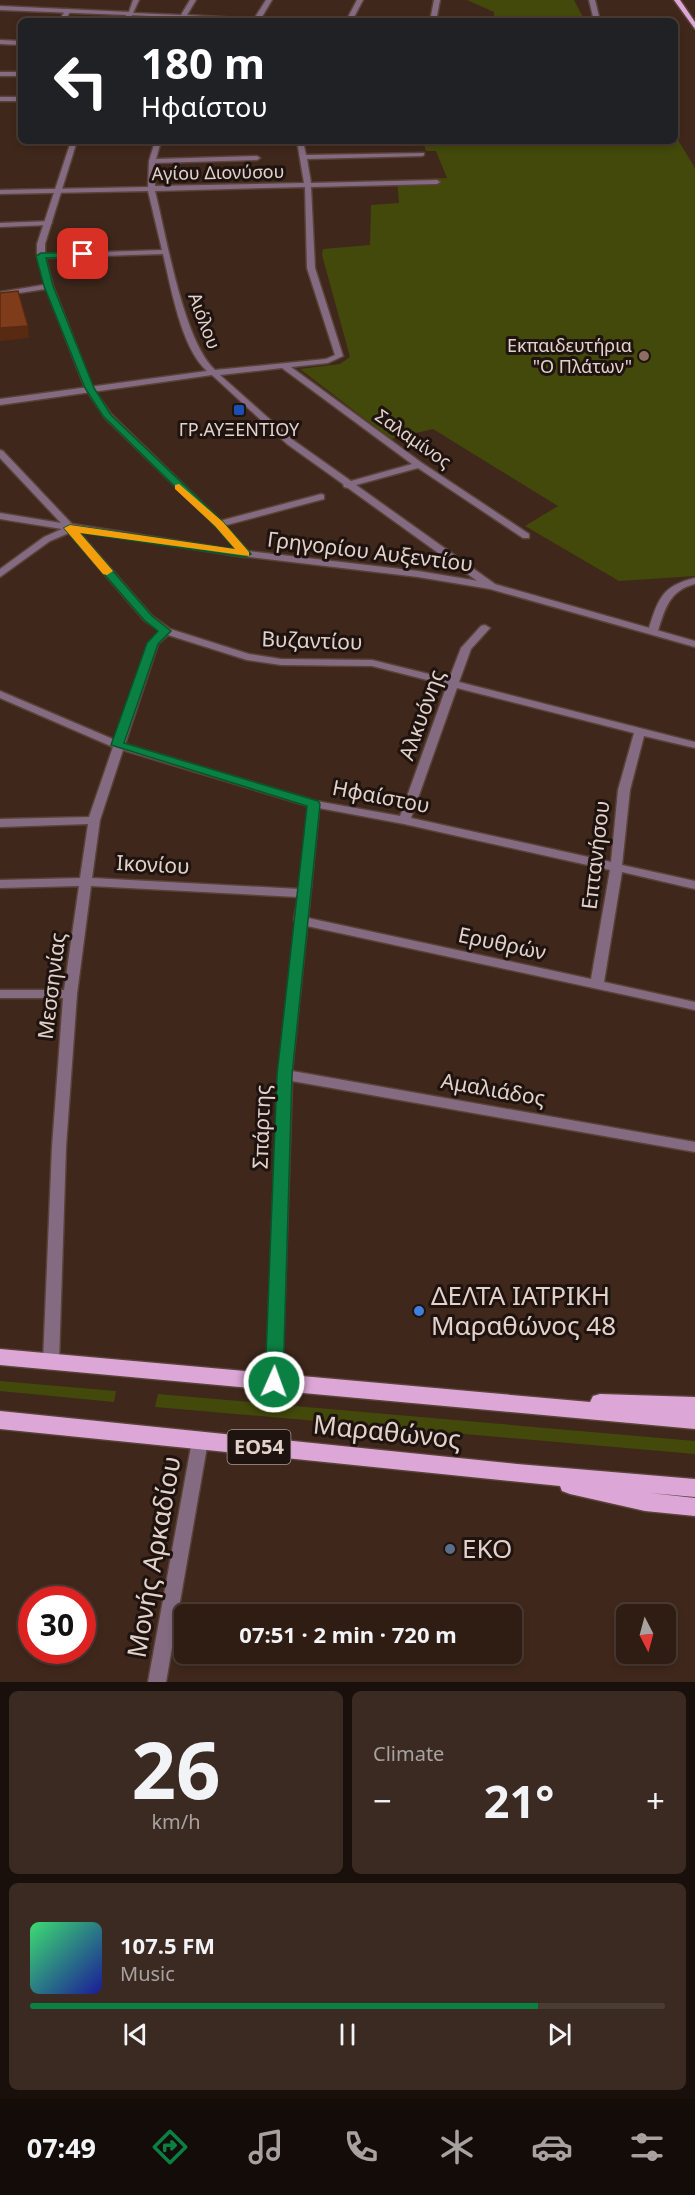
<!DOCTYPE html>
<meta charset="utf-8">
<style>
body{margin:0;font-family:"Noto Sans",sans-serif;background:#3b2a22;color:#f1f3f6;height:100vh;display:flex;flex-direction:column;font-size:22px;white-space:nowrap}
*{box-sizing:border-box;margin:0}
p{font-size:20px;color:#a7a2a0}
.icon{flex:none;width:33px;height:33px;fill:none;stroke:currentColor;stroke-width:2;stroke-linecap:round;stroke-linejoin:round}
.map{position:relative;height:1682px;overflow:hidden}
.details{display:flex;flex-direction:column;gap:9px;padding:9px;background:#1a100b;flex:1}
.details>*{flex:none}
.guide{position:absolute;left:18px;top:18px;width:660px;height:126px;border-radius:9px;box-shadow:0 3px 9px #0003,0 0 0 2px #4a3b34;background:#202124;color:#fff;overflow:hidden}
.needle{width:39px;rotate:174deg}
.controls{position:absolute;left:616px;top:1604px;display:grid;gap:12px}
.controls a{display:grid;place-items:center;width:60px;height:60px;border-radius:9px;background:#2f1d14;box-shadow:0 3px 9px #0003,0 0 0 2px #4a3b34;font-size:30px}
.speed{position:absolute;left:18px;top:1586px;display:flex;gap:12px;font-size:30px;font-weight:700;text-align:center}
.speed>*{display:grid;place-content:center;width:78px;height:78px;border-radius:50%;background:#2f1d14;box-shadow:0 3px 9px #0003,0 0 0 2px #4a3b34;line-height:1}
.speed .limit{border:9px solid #d22;background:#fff;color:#111}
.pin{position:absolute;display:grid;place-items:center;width:51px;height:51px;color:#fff;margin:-26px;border-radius:12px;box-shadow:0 3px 9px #0006}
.me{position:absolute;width:66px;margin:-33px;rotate:2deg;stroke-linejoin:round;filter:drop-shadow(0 0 4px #0008)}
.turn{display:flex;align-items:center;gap:21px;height:126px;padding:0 24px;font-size:27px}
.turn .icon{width:78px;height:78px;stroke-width:2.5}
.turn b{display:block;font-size:42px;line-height:51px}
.big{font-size:45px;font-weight:700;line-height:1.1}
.details .tile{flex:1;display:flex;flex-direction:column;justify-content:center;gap:9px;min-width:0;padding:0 21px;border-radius:9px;background:#3b2a22}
.details .dial{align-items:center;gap:0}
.dial b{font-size:78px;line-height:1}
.song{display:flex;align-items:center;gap:18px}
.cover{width:72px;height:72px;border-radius:9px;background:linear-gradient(135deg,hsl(140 70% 55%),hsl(240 70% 35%))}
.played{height:6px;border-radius:3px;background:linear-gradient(90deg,#0b8043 80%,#4a3b34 80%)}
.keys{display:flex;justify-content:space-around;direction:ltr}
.heat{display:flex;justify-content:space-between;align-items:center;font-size:33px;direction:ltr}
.details .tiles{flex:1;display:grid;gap:9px;grid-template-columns:1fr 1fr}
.tile:last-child{grid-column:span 2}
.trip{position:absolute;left:174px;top:1604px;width:348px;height:60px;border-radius:9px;background:#2f1d14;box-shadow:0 3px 9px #0003,0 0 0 2px #4a3b34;font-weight:700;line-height:60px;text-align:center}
.menu{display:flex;height:96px;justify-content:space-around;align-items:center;background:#130c08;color:#a7a2a0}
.menu .icon{width:42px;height:42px}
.menu .current{color:#0b8043}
.menu b{font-size:27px;color:#f1f3f6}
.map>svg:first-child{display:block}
.green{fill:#43490a}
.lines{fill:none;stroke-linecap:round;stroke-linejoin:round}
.pedestrian-casing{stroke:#594237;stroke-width:3}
.minor-casing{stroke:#594237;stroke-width:3}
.tertiary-casing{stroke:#594237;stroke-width:3}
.primary-casing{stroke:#594237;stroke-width:3}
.pedestrian{fill:#856b82;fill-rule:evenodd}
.minor{fill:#856b82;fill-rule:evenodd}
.tertiary{fill:#856b82;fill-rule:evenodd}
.primary{fill:#dca7d6;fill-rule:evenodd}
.shaded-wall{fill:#582a12}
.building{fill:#7e3c1a;stroke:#582a12;stroke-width:1.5}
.route{fill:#0b8043;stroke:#07532c;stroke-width:1.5}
.slow{fill:#f59e0b}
.education-dot{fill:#8d6e63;stroke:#1e130e;stroke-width:2}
.transit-dot{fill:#1a4fb4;stroke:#1e130e;stroke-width:2}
.shop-dot{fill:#3f7fe0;stroke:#1e130e;stroke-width:2}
.service-dot{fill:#5c6f8a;stroke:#1e130e;stroke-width:2}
.labels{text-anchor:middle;stroke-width:6;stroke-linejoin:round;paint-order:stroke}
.far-street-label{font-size:18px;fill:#e3d2cb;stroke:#1e130e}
.far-poi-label{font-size:18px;fill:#e3d2cb;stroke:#1e130e;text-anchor:end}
.shield{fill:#1e130e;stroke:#a89992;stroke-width:1.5}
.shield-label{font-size:20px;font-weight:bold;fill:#e3d2cb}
.street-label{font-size:21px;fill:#e3d2cb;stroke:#1e130e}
.near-poi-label{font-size:26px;fill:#e3d2cb;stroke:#1e130e;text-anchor:start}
.near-street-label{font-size:26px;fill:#e3d2cb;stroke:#1e130e}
</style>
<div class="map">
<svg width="695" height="1682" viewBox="0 0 695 1682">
<rect width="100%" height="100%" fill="#3f271b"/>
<!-- green -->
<path class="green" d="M467,0H574L585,21H494V12Z
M675,135L695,168V576L619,581L525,526L558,506L433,429L391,439L300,369L340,364L350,357L322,255L323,249L370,245L371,205L399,203L397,180L447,178L436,151H426L423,141H675Z
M0,1381L116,1391L114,1402L0,1391Z
M158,1394L695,1441V1454L155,1407Z"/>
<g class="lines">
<defs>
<path id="pedestrian" d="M321,494L324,495V499L219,527L214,524L216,522Z"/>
<path id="minor" d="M133,0H139L133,13L181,15L190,0H196L187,15L254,19L266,0H272L260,20L261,21L128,15Z
M357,0H363L352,21H346Z
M434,0H440L436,21H430Z
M589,0H595L600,21H594Z
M66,9L71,10L65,21H59Z
M0,40L21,41V45L0,44Z
M0,72H21V76H0Z
M0,97H21V101H0Z
M155,141H161L156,159L257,156L260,158L257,160L155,163V186L304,183L297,141H303L306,155L424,153V155L422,156L307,159L311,183L437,180L440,182L437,184L311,187L315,268L343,356L328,363L291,367L422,463L529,534V538H523L418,468L356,485L495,584V588H487L348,488L344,487L343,484L287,444L212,375L0,405V399L207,371C181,348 171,287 163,254L41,258L37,256L41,254L162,250L148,191L0,194V190L148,187L149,161ZM305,187L307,268L335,355L326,359L215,370C183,341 166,234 155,191ZM282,368L412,464L351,481L293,440L220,375Z
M51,221L52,223L48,225L0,227V223Z
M49,284H52V288L0,296V292Z
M0,450L3,451L72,524L248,552V556L245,557L78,531L152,616L170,629L249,654L281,659L372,660L449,679L461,648L481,626L485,625L490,628L471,649L459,682L695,742V748L644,736L630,790L622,865L695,881V889L622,872L604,982L695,1002V1010L307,926L292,1071L695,1142V1152L292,1081L282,1382L280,1387L274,1389L268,1387L266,1382L278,1075L295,922L294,920L298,897L91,886L77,994L66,1147L59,1362L57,1367L51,1368L45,1367L43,1362L52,1147L63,998H0V990H64L79,886L0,888V880L80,878L88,824L0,827V819L89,817L113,747L0,698V691L115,740L148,643L160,631L144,620L69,533L50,541L0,577V569L44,537L62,529L0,519V513L61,523L0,458ZM168,635L247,660L281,665L372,666L447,685L400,816L316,801L125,744L158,644ZM457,688L634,733L618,790L611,862L411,818ZM123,750L308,806L299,889L92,878L100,820ZM319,808L404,824L610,870L591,979L308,918Z
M695,578V584C670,590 665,608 658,631L653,634L649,633L648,631C658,600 661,586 695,578Z
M200,1434L206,1436L208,1441L166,1682H148L192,1441L194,1436Z"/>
<path id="tertiary" d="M0,6L130,12L133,14L129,21H123L126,15L0,10Z
M71,141H77L45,244V256L53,286L93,388L111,414L222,522L248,551L418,571L491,583L695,641V647L490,589L418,577L242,556L216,526L105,418L85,388L45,286L37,256V244Z"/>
<path id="primary" d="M674,0H680L695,22V29Z
M0,1349L590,1402L593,1396L600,1394L695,1397V1429L0,1365Z
M0,1411L517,1464L695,1479V1497L650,1493L695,1498V1516L645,1511L570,1494L562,1491L560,1486L0,1429Z"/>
</defs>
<!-- pedestrian casing -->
<use href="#pedestrian" class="pedestrian-casing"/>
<!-- minor casing -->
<use href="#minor" class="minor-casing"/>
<!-- tertiary casing -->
<use href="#tertiary" class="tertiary-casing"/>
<!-- primary casing -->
<use href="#primary" class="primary-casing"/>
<!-- pedestrian -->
<use href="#pedestrian" class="pedestrian"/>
<!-- minor -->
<use href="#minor" class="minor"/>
<!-- tertiary -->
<use href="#tertiary" class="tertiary"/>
<!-- primary -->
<use href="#primary" class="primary"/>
</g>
<!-- shaded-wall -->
<path class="shaded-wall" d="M28,326L29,338L0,341V328Z"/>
<!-- building -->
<path class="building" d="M18,291L28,326L0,328V293Z"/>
<!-- route -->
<path class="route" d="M41,253H86L83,257L46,258L53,286L94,388L111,415L223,522L251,554L245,557L80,533L152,616L171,631L158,644L124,743L318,801L320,804L292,1075L283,1382L280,1387L274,1390L267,1387L265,1382L277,1075L307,806L111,745L147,643L158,631L144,620L64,528L70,525L235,549L215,526L103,416L85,388L44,286L36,256Z"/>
<!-- slow -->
<path class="slow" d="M179,484L223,522L249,552V556L80,533L113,571L107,575L103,574L64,528L70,525L235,549L215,526L175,489V485Z"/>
<!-- markers -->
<circle class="education-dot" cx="644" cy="356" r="6"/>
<rect class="transit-dot" x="233" y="404" width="12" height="12" rx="3"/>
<circle class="shop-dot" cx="419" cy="1311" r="6"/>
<circle class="service-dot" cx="450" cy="1549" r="6"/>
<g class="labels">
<!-- far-street labels -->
<g class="far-street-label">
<text transform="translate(218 173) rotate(-1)" y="6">Αγίου Διονύσου</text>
<text transform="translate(204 321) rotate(69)" y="6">Αιόλου</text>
<text transform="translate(413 439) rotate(35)" y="6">Σαλαμίνος</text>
</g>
<!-- far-poi labels -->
<g class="far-poi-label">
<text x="632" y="352">Εκπαιδευτήρια<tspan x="632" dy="21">"Ο Πλάτων"</tspan></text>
<text x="239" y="436" text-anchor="middle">ΓΡ.ΑΥΞΕΝΤΙΟΥ</text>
</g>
<!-- shield labels -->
<rect class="shield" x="227.5" y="1430" width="63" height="34" rx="4.5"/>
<g class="shield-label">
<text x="259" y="1454">ΕΟ54</text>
</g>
<!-- street labels -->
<g class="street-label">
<text transform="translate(370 552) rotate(7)" y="7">Γρηγορίου Αυξεντίου</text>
<text transform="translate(312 641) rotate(2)" y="7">Βυζαντίου</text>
<text transform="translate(422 715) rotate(-70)" y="7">Αλκυόνης</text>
<text transform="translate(381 797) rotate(11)" y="7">Ηφαίστου</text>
<text transform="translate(596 855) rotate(-83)" y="7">Επτανήσου</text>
<text transform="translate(153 865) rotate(3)" y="7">Ικονίου</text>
<text transform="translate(502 944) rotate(12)" y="7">Ερυθρών</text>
<text transform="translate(52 986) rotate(-83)" y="7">Μεσσηνίας</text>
<text transform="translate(493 1090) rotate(10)" y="7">Αμαλιάδος</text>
<text transform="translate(262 1127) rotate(-88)" y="7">Σπάρτης</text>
</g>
<!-- near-poi labels -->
<g class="near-poi-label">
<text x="431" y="1305">ΔΕΛΤΑ ΙΑΤΡΙΚΗ<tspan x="431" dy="30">Μαραθώνος 48</tspan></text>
<text x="462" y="1558">EKO</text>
</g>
<!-- near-street labels -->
<g class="near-street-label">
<text transform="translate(387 1432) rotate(6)" y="9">Μαραθώνος</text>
<text transform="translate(154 1557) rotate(-80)" y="9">Μονής Αρκαδίου</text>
</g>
</g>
</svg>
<div class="controls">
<a><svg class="needle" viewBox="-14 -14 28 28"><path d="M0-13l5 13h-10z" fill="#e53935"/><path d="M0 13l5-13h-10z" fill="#a7a2a0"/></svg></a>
</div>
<div class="speed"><div class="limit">30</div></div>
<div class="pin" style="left:83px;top:254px;background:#d93025"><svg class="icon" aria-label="arrive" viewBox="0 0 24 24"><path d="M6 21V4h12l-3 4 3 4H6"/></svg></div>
<svg class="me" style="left:274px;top:1382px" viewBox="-20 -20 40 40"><circle r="17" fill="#0b8043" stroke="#fff" stroke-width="3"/><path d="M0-11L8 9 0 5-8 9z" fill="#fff"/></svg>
<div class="trip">07:51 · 2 min · 720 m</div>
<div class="guide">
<div class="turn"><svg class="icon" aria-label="left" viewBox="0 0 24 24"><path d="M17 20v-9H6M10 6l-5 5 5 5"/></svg><div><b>180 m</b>Ηφαίστου</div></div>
</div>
</div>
<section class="details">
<div class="tiles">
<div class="tile dial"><b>26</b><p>km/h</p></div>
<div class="tile"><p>Climate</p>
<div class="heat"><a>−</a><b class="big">21°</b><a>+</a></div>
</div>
<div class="tile">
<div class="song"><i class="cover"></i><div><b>107.5 FM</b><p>Music</p></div></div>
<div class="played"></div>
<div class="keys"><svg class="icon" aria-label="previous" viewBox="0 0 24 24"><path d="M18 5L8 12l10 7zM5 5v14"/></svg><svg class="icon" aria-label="pause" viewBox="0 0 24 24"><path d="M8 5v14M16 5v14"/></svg><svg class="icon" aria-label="next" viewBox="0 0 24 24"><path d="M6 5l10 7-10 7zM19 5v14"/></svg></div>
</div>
</div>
</section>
<nav class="menu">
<b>07:49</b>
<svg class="icon current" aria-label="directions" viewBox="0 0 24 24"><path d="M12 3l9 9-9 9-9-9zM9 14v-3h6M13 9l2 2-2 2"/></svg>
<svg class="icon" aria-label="music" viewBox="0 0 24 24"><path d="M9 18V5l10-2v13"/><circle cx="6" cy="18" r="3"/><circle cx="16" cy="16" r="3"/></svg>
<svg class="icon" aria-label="phone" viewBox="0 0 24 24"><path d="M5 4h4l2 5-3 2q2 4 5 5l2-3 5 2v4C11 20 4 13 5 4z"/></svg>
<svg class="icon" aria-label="climate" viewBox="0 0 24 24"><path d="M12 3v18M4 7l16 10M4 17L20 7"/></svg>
<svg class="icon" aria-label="car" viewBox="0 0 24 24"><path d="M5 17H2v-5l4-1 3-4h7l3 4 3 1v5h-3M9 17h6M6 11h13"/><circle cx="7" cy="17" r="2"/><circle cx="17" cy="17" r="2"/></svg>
<svg class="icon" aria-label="filters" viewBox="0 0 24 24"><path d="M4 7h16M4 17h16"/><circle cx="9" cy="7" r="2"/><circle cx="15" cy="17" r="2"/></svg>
</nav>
